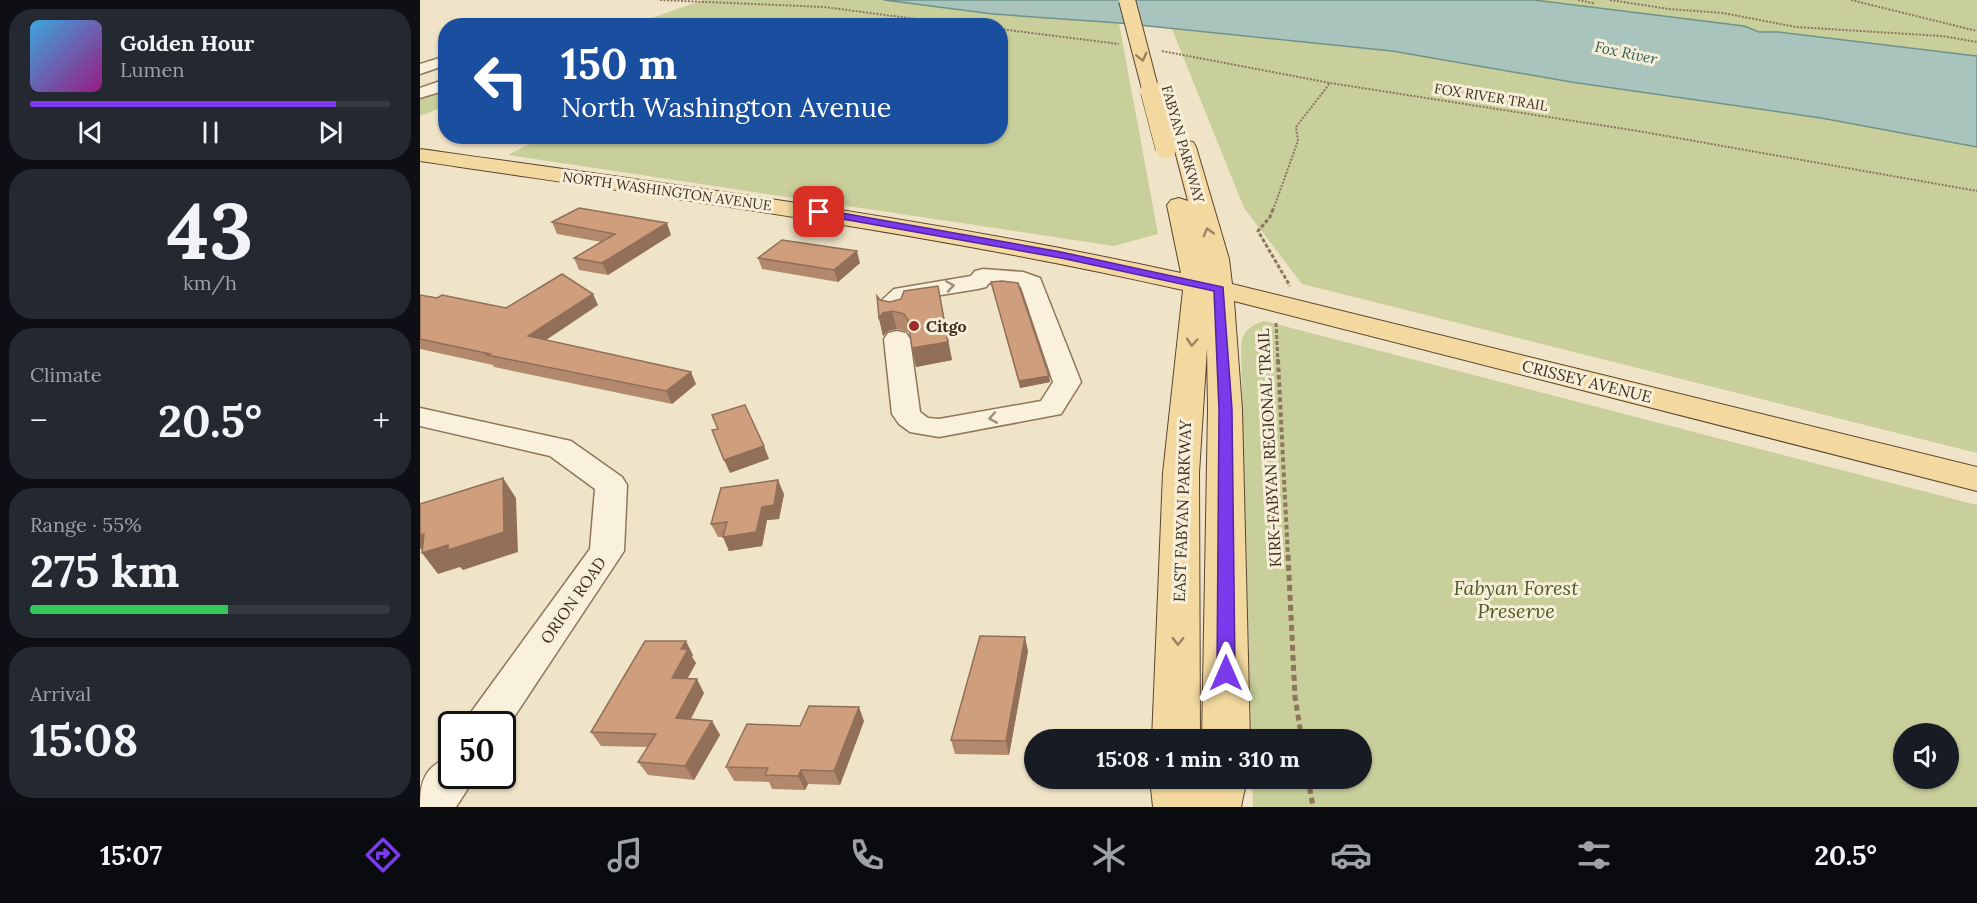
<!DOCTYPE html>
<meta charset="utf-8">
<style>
body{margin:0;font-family:Lora,serif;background:#242831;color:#f1f3f6;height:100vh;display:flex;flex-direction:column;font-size:22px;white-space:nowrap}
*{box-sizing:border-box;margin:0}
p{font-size:20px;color:#9ea1a6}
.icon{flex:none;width:33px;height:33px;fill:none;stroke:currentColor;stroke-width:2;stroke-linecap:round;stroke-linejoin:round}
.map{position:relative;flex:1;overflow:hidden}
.details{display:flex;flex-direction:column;gap:9px;padding:9px;background:#0d0f14;width:420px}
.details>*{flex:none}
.hud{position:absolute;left:18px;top:18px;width:570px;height:126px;border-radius:24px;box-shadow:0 2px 4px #0004;background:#1a4fa0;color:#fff;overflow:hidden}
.fabs{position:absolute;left:1473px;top:723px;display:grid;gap:12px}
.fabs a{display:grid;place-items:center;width:66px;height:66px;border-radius:50%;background:#171b24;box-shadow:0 2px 4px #0004;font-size:30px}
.speed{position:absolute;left:18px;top:711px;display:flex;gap:12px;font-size:30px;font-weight:700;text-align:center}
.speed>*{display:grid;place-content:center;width:78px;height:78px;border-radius:50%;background:#171b24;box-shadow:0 2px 4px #0004;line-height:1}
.speed .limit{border:3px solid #111;border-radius:9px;background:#fff;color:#111}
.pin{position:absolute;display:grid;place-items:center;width:51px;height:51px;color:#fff;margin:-26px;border-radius:12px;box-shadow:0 3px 9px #0006}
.me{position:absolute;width:66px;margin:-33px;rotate:0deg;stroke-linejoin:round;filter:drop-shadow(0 0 4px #0008)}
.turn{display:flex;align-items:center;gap:21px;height:126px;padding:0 24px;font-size:27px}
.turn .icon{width:78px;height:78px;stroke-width:2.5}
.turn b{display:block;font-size:42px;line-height:51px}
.big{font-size:45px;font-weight:700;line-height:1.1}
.details .widget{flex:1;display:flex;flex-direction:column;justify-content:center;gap:9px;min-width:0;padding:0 21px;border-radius:24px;background:#242831}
.details .dial{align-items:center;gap:0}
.dial b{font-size:78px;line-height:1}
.song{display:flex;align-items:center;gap:18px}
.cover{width:72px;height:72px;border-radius:9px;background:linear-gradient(135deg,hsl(200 70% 55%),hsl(310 70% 35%))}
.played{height:6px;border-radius:3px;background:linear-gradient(90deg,#7c3aed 85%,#363941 85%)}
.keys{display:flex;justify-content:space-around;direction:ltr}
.heat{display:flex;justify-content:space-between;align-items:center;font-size:33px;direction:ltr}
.charge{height:9px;border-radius:4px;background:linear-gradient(90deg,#34c759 55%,#363941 0)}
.trip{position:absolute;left:604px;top:729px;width:348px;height:60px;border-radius:30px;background:#171b24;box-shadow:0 2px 4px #0004;font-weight:700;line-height:60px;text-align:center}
.menu{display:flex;height:96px;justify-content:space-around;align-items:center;background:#090b0e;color:#9ea1a6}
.menu .icon{width:42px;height:42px}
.menu .active{color:#7c3aed}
.menu b{font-size:27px;color:#f1f3f6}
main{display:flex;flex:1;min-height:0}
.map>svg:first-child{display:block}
.green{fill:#c9cf9b;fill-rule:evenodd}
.water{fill:#a9c4bc;stroke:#6f938a;stroke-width:1.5}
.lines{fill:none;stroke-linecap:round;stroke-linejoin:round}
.minor-casing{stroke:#8d765c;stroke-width:3}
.major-casing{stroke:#5b4430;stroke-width:2}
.path-far3{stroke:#8d765c;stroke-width:2;stroke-dasharray:2 1.5;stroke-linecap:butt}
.path-far2{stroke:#8d765c;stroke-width:3;stroke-dasharray:4 2;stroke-linecap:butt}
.path-far1{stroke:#8d765c;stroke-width:4;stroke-dasharray:4.5 3;stroke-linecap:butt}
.path{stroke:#8d765c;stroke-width:5;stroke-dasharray:6 4;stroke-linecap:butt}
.minor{fill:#faf1dc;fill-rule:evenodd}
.major{fill:#f3d9a0;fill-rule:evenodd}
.major-bridge-far1-casing{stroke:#5b4430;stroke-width:18;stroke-linecap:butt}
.major-bridge-casing{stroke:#5b4430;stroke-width:22;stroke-linecap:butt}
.major-bridge-far1{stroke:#f3d9a0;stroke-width:16}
.major-bridge{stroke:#f3d9a0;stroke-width:21}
.wall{fill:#b2896c}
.shaded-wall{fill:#916f58}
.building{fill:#cf9f7d;stroke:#916f58;stroke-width:1.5}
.oneway{stroke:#988460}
.oneway2{stroke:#9c907e}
.route{fill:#7c3aed;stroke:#51269a;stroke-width:1.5}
.poi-dot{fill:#9e2a2b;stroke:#f7eed8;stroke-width:2}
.labels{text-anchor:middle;stroke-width:6;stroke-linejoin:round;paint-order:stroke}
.far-street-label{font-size:14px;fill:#3d2e20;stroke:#f7eed8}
.far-water-label{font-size:15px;font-style:italic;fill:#2f5d5a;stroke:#f7eed8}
.poi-label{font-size:16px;font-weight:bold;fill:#3d2e20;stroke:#f7eed8;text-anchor:start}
.street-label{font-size:16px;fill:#3d2e20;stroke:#f7eed8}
.near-park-label{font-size:20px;font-style:italic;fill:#4d5a26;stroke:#f7eed8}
</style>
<main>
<section class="details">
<div class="widget">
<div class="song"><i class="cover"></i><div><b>Golden Hour</b><p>Lumen</p></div></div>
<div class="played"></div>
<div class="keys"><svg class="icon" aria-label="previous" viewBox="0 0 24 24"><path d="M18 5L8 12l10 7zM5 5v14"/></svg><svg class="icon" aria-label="pause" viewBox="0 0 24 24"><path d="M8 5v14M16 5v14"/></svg><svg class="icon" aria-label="next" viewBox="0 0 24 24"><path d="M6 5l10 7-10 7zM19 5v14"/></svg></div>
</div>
<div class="widget dial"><b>43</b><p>km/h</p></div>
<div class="widget"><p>Climate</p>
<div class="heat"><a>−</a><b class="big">20.5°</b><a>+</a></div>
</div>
<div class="widget"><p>Range · 55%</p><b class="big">275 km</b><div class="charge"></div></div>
<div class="widget"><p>Arrival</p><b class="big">15:08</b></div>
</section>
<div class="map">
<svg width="1557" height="807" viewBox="0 0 1557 807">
<rect width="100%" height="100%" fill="#f0e4c8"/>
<!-- green -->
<path class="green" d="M283,0H464L573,14L699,23L738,234L694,246L88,155L115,141L87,138L92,136H580V26L212,25Z
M1114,0H1557V56L1358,32H1339L1324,26Z
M752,29L972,51L1151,82L1401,118L1557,147V453L882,284L824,208Z
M25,89V106L0,116V98Z
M844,321L1557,505V807H833L832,779L942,778V740L831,739L821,348C822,332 829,326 844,321ZM1484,734H1528V778H1484Z"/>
<!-- water -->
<path class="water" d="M464,0H1114L1324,26L1339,32H1358L1548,55L1557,56V147L1401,118L1151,82L972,51L699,23L573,14Z"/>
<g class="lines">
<defs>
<path id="minor" d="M26,56V65L0,74V64Z
M26,79V90L0,98V88Z
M563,269L603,272L620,278L661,382L641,414L519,437L490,432L479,424L472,414L464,339L468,333L477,331L486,333L490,339L500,412L508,418L519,419L621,401L633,382L601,287L598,286L569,283L566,287L558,289L490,300L486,303V311L483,316L474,318L465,316L462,311V300L474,289L551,276L555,271Z
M0,408L151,441L202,477L207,485L204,551L82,735V724H46L52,711L170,549L175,489L130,456L0,426Z
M32,756V776H53L47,790L36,807H0C0,780 5,766 32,756Z"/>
<path id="major" d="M765,141L773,142L776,147L809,259L812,284L1557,467V491L814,301L822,409L830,740H782L788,409L787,348L779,473L780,740H732L743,473L763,290C511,233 255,199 0,161V149C255,185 510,218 761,273L747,205L751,200L759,198L768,201L754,147L757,142Z
M730,778H827L821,807H733Z"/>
</defs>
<!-- minor casing -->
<use href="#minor" class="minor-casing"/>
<!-- major casing -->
<use href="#major" class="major-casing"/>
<!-- path-far3 -->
<path class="path-far3" d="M240,0L404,7L550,26
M1158,0L1173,3V5
M1190,0L1249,9L1303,13L1376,27L1522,36L1557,42
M1431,0L1557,31
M580,29L699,44
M742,51L910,83L1218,131L1557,191
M853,210L878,141L876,127L910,83"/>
<!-- path-far2 -->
<path class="path-far2" d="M853,209L850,217L838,231L870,286
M856,323L858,362"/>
<!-- path-far1 -->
<path class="path-far1" d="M858,360L868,557"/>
<!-- path -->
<path class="path" d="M868,555L875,697L882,740
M888,778L893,807"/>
<!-- minor -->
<use href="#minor" class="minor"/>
<!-- major -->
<use href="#major" class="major"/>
<defs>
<path id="major-bridge-far1" d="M707,0L731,92"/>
<path id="major-bridge" d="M731,91L746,148"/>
</defs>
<!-- major-bridge-far1 casing -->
<use href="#major-bridge-far1" class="major-bridge-far1-casing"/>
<!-- major-bridge casing -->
<use href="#major-bridge" class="major-bridge-casing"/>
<!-- major-bridge-far1 -->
<use href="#major-bridge-far1" class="major-bridge-far1"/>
<!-- major-bridge -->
<use href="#major-bridge" class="major-bridge"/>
</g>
<!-- wall -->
<path class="wall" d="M132,222L251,235L188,275L159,270L154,258L181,242L137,234Z
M338,258L440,263L418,282L342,269Z
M571,282L629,376L630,382L600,388Z
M0,295L17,298L86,308L178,305L126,340L276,384L252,404L74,367L73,365L0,349Z
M481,299L532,360L496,367L490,335L488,332L477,329L468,331L463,336L459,318L460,300L470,302Z
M364,494L359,519L347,520L342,546L309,551L303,537H298L291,524Z
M608,651L589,755L535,754L531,740Z
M273,655L272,657L276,663L267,679L284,693L271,719L292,721L300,735L274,780L228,775L218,762L228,747L181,746L171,732Z
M444,721L420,785L388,784L385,790L352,789L349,782L314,781L306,767L380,726Z"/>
<!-- shaded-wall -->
<path class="shaded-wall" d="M247,223L251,235L188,275L182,263Z
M437,251L440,263L418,282L414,270Z
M518,286L532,360L496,367L492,348Z
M173,294L178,305L114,348L108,336Z
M472,311L477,329L468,331L463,336L459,318L463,313Z
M271,372L276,384L252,404L246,391Z
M629,376L630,382L600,388L599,381Z
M344,446L349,459L310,473L304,460Z
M83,478L96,498L98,552L43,570L40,567L18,574L2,553H4L0,548V535L4,534L28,545Z
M358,480L364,494L359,519L347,520L342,546L309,551L303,537L342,507Z
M605,637L608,651L589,755L586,741Z
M266,641L273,655L272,657L276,663L260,692L252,678L261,649Z
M277,679L284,693L264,731L256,718Z
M439,707L444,721L420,785L414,771Z
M292,721L300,735L274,780L265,766Z
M381,770L388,784L385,790L378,776Z"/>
<!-- building -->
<path class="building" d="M159,208L247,223L182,263L154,258L195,234L132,222Z
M362,240L437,251L414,270L338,258Z
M142,274L173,294L108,336L271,372L246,391L67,355L70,354L0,339V295L17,298L22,295L86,308Z
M582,281L598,283L629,376L599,381L571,282Z
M518,286L528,342L492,348L488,320L484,314L472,311L463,313L459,318L457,296L460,300L470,302L481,299L484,291Z
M325,405L344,446L304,460L292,430L298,429L292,415Z
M83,478L84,532L28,550V545L2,553L4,534L0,535V504Z
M358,480L354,505L342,507L336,532L303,537L307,522L291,524L301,488Z
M560,636L605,637L586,741L531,740Z
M225,641H266L261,649H268L252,678L277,679L256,718L292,721L265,766L218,762L236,734L171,732Z
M389,706L439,707L414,771L381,770L378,776L345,775L348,768L306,767L327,724L380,726Z"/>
<!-- one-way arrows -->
<defs><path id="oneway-chevron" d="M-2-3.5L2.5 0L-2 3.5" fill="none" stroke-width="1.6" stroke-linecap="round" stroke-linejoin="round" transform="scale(1.5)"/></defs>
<g class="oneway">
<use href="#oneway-chevron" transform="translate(722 57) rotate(76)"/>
<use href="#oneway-chevron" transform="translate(788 232) rotate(-105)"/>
<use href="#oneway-chevron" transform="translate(772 342) rotate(95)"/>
<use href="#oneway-chevron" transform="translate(758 641) rotate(91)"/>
</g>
<g class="oneway2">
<use href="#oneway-chevron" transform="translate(530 286) rotate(-9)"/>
<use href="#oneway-chevron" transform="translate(573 418) rotate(170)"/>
</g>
<!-- route -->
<path class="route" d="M399,209L641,252L803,287L812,409L815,673L813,678L806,681L799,678L797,673L799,409L794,291L641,258L395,214V210Z"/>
<!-- markers -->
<circle class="poi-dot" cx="494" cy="326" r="6"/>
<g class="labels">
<!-- far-street labels -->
<g class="far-street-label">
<text transform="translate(1071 97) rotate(9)" y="5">FOX RIVER TRAIL</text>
<text transform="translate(763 144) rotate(74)" y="5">FABYAN PARKWAY</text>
<text transform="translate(247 191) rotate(8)" y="5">NORTH WASHINGTON AVENUE</text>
</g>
<!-- far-water labels -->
<g class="far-water-label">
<text transform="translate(1206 53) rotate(12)" y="5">Fox River</text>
</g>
<!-- poi labels -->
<g class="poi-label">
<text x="506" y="332">Citgo</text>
</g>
<!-- street labels -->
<g class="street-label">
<text transform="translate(1167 381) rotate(14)" y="6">CRISSEY AVENUE</text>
<text transform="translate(849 448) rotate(-93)" y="6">KIRK-FABYAN REGIONAL TRAIL</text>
<text transform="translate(762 511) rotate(-88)" y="6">EAST FABYAN PARKWAY</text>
<text transform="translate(153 600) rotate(-55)" y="6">ORION ROAD</text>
</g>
<!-- near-park labels -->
<g class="near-park-label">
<text x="1096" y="595">Fabyan Forest<tspan x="1096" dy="23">Preserve</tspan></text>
</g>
</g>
</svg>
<div class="fabs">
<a><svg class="icon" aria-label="sound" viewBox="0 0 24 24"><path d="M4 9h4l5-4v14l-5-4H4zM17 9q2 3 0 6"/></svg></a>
</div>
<div class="speed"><div class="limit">50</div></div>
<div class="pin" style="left:399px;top:212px;background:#d93025"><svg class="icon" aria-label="arrive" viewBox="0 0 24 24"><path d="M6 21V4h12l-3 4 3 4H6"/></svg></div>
<svg class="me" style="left:806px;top:673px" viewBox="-20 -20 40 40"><path d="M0-17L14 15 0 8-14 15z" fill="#7c3aed" stroke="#fff" stroke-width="4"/></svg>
<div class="trip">15:08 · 1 min · 310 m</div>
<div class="hud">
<div class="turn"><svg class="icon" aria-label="left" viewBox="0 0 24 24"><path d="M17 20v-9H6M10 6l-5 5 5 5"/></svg><div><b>150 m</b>North Washington Avenue</div></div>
</div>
</div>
</main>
<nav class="menu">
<b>15:07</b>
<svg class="icon active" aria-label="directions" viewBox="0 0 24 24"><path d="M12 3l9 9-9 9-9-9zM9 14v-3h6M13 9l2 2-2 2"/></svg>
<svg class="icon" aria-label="music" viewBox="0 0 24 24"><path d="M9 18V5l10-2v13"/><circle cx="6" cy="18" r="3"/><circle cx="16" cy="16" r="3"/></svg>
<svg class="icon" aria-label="phone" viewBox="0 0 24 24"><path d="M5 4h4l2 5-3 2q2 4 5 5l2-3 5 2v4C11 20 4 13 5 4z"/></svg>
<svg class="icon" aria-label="climate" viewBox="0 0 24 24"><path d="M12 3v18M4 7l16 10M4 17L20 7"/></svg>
<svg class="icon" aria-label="car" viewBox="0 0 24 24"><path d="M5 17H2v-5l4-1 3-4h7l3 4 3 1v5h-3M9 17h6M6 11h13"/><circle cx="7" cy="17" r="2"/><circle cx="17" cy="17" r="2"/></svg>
<svg class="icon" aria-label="filters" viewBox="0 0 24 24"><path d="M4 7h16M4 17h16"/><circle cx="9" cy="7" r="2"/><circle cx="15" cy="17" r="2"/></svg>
<b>20.5°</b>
</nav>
